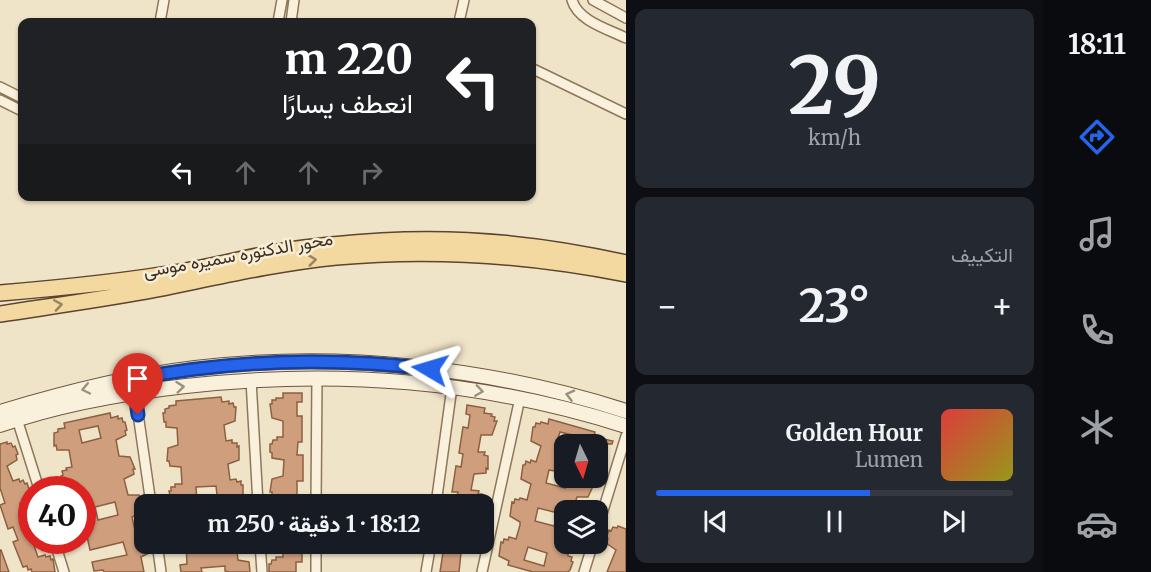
<!DOCTYPE html>
<html lang="ar">
<meta charset="utf-8">
<style>
body{margin:0;font-family:Merriweather,Vazirmatn,serif;background:#242831;color:#f1f3f6;direction:rtl;height:100vh;display:flex;flex-direction:column;font-size:22px;white-space:nowrap}
*{box-sizing:border-box;margin:0}
p{font-size:20px;color:#9ea1a6}
.icon{flex:none;width:33px;height:33px;fill:none;stroke:currentColor;stroke-width:2;stroke-linecap:round;stroke-linejoin:round}
.map{position:relative;flex:1;overflow:hidden;direction:ltr}
.sheet{display:flex;flex-direction:column;gap:9px;padding:9px;background:#0d0f14;width:417px}
.sheet>*{flex:none}
.hud{position:absolute;left:18px;top:18px;width:518px;height:183px;border-radius:12px;box-shadow:0 2px 4px #0004;direction:rtl;background:#202124;color:#fff;overflow:hidden}
.needle{width:39px;rotate:175deg}
.tools{position:absolute;left:554px;top:434px;display:grid;gap:12px}
.tools a{display:grid;place-items:center;width:54px;height:54px;border-radius:12px;background:#171b24;box-shadow:0 2px 4px #0004;font-size:30px}
.speed{position:absolute;left:18px;top:476px;display:flex;gap:12px;font-size:30px;font-weight:700;text-align:center}
.speed>*{display:grid;place-content:center;width:78px;height:78px;border-radius:50%;background:#171b24;box-shadow:0 2px 4px #0004;line-height:1}
.speed .limit{border:9px solid #d22;background:#fff;color:#111}
.pin{position:absolute;display:grid;place-items:center;width:51px;height:51px;color:#fff;margin:-62px -26px;border-radius:50% 50% 50% 0;rotate:-45deg;box-shadow:0 0 6px #0007}
.pin .icon{rotate:45deg}
.me{position:absolute;width:66px;margin:-33px;rotate:277deg;stroke-linejoin:round;filter:drop-shadow(0 0 4px #0008)}
.turn{display:flex;align-items:center;gap:21px;height:126px;padding:0 24px;font-size:27px}
.turn .icon{width:78px;height:78px;stroke-width:2.5}
.turn b{display:block;font-size:42px;line-height:51px}
.lanes{display:flex;align-items:center;height:57px;padding:0 24px;background:#0003;justify-content:center;gap:30px;direction:ltr}
.lanes .off{opacity:.35}
.big{font-size:45px;font-weight:700;line-height:1.1}
.sheet .tile{flex:1;display:flex;flex-direction:column;justify-content:center;gap:9px;min-width:0;padding:0 21px;border-radius:12px;background:#242831}
.sheet .dial{align-items:center;gap:0}
.dial b{font-size:78px;line-height:1}
.song{display:flex;align-items:center;gap:18px}
.cover{width:72px;height:72px;border-radius:9px;background:linear-gradient(135deg,hsl(0 70% 55%),hsl(60 70% 35%))}
.played{height:6px;border-radius:3px;background:linear-gradient(90deg,#2563eb 60%,#363941 60%)}
.keys{display:flex;justify-content:space-around;direction:ltr}
.heat{display:flex;justify-content:space-between;align-items:center;font-size:33px;direction:ltr}
.trip{position:absolute;left:134px;top:494px;width:360px;height:60px;border-radius:12px;background:#171b24;box-shadow:0 2px 4px #0004;font-weight:700;line-height:60px;text-align:center;direction:rtl}
main{display:flex;flex:1;min-height:0}
.dock{display:flex;flex-direction:column;width:108px;justify-content:space-around;align-items:center;background:#090b0e;color:#9ea1a6}
.dock .icon{width:42px;height:42px}
.dock .on{color:#2563eb}
.dock b{font-size:27px;color:#f1f3f6}
.map>svg:first-child{display:block}
.building{fill:#cf9f7d;stroke:#8d5f41;stroke-width:1.5;fill-rule:evenodd}
.lines{fill:none;stroke-linecap:round;stroke-linejoin:round}
.street-casing{stroke:#8d765c;stroke-width:12}
.secondary-casing{stroke:#6f573f;stroke-width:16}
.primary-casing{stroke:#5b4430;stroke-width:18}
.street{stroke:#faf1dc;stroke-width:9}
.secondary{stroke:#faf1dc;stroke-width:14}
.primary{stroke:#f3d9a0;stroke-width:15}
.oneway{stroke:#988460}
.oneway2{stroke:#9c907e}
.route-casing{stroke:#184099;stroke-width:15}
.route{stroke:#2563eb;stroke-width:10}
.labels{text-anchor:middle;stroke-width:5;stroke-linejoin:round;paint-order:stroke}
.street-label{font-size:18px;fill:#3d2e20;stroke:#f7eed8}
</style>
<main>
<nav class="dock">
<b>18:11</b>
<svg class="icon on" aria-label="directions" viewBox="0 0 24 24"><path d="M12 3l9 9-9 9-9-9zM9 14v-3h6M13 9l2 2-2 2"/></svg>
<svg class="icon" aria-label="music" viewBox="0 0 24 24"><path d="M9 18V5l10-2v13"/><circle cx="6" cy="18" r="3"/><circle cx="16" cy="16" r="3"/></svg>
<svg class="icon" aria-label="phone" viewBox="0 0 24 24"><path d="M5 4h4l2 5-3 2q2 4 5 5l2-3 5 2v4C11 20 4 13 5 4z"/></svg>
<svg class="icon" aria-label="climate" viewBox="0 0 24 24"><path d="M12 3v18M4 7l16 10M4 17L20 7"/></svg>
<svg class="icon" aria-label="car" viewBox="0 0 24 24"><path d="M5 17H2v-5l4-1 3-4h7l3 4 3 1v5h-3M9 17h6M6 11h13"/><circle cx="7" cy="17" r="2"/><circle cx="17" cy="17" r="2"/></svg>
</nav>
<section class="sheet">
<div class="tile dial"><b>29</b><p>km/h</p></div>
<div class="tile"><p>التكييف</p>
<div class="heat"><a>−</a><b class="big">23°</b><a>+</a></div>
</div>
<div class="tile">
<div class="song"><i class="cover"></i><div><b>Golden Hour</b><p>Lumen</p></div></div>
<div class="played"></div>
<div class="keys"><svg class="icon" aria-label="previous" viewBox="0 0 24 24"><path d="M18 5L8 12l10 7zM5 5v14"/></svg><svg class="icon" aria-label="pause" viewBox="0 0 24 24"><path d="M8 5v14M16 5v14"/></svg><svg class="icon" aria-label="next" viewBox="0 0 24 24"><path d="M6 5l10 7-10 7zM19 5v14"/></svg></div>
</div>
</section>
<div class="map">
<svg width="626" height="572" viewBox="0 0 626 572">
<rect width="100%" height="100%" fill="#f0e4c8"/>
<!-- building -->
<path class="building" d="M283,393H302V402H297V416H302V442H298L297,455H303V481H297V495H302V503H283V499L272,497V492H270L272,479L283,476L284,460L272,458V453L270,452V444H272L273,440H277V437H283V421L272,418L270,404H272V400H276V398H283Z
M221,397L222,402L229,401V404L233,403L234,407H236L235,421L224,425L226,441L232,440V443H237V447L239,446V460L228,464L230,480L236,479L237,482L241,481V485H243V499L238,500V502L232,504H218L216,486L196,487L197,504H172L169,491H171V487H175V484H182L181,467L170,466L169,461H167L168,448L178,445L177,428L166,427V422H164L163,413H165V409L169,408V406L176,405V401Z
M467,405L485,408L484,413L492,414L491,416L495,417L494,421H497L492,435H481L478,452H485L484,455L488,456V469L486,468V473L474,474L471,490L479,491L478,494H482L481,504H455L458,492H452L456,466L461,467L463,454L459,453L463,427L468,428L470,415L466,414Z
M110,413L111,418L118,416V419L122,418L123,422H125L127,430L125,431L126,435L116,440L119,456L130,457L135,469H133L134,474L124,479L128,495H139L144,507H142L143,512L132,517L136,535L143,533L144,543H149L151,552L141,557L144,572H104L103,570L94,571L92,562L127,555L123,542L90,550L85,527L82,528V489H66L61,476L63,475L62,471L67,470L66,468L72,467L69,450H57L56,445L54,446V433L58,432V429L65,428L64,423ZM98,426L101,438L82,443L79,430ZM115,502L118,515L98,520L95,507Z
M549,419L595,432L594,437L613,441L612,444H581L578,442L580,437L560,432L556,445L561,446L554,471L549,470L546,483L565,488L568,477H589V479L593,480L592,484H594L588,497H577L573,510H564V543L561,552L568,554V556L572,557L571,561L573,562L570,570L568,572H533L508,565L509,561L499,556L501,542L503,543L504,539L508,540L509,537L516,539L520,525V522L510,516L512,502L514,503L515,499L519,500L520,498L527,500L531,484L521,479L523,465H525L526,461L530,463L531,460L536,462L541,446L531,441L533,427H535L536,423L540,424L541,422L548,424ZM538,508L558,513L554,526L535,521ZM528,547L547,553L544,566L524,560Z
M7,442V444L11,443L13,447L15,446L18,454L16,455L17,460L7,466L13,481L19,479L20,482L23,480L25,484L27,483L30,492H28L29,497L20,503L25,518L32,516V540L38,557L45,555L46,557L50,556L51,560L53,559L55,572H32L31,569L28,570L27,566L23,567L13,542L18,540L13,527L8,529L0,505L5,503L0,488V444Z
M618,526L626,529V572H607L616,550L606,543L608,539L606,538L609,530L611,531L613,527L617,528Z
M186,543H236L238,560L249,562L250,572H229L225,571V566L201,568L202,572H181L180,565L187,564Z
M283,543H302V562H296V572H269V564H271L272,560H276V557H283Z
M449,543H474L473,553H461L459,572H440L444,546H449Z
M0,550H1L9,572H0Z"/>
<g class="lines">
<defs>
<path id="street" d="M572,0C578,21 608,29 626,38
M593,0L626,18
M160,22L164,0
M278,22L282,0
M291,22L294,0
M459,22L464,0
M531,68L626,114
M0,87L22,98
M0,100L22,111
M133,379L151,504
M251,380L258,504
M17,419L39,489
M316,504L317,377
M436,504L452,387
M597,530L626,436
M54,540L64,572
M157,543L161,572
M260,543L262,572
M316,572V543
M426,572L431,543
M482,572L520,398
M584,572L593,543"/>
<path id="secondary" d="M0,412C63,393 129,376 195,368C339,351 488,367 626,411
M0,425C60,404 123,393 186,386C337,369 481,380 626,426"/>
<path id="primary" d="M0,293C60,288 121,282 180,272C215,266 249,257 283,251C315,246 350,243 382,241C464,236 546,245 626,263
M0,314C52,306 105,299 157,289C217,277 276,263 336,257C434,248 530,255 626,274"/>
</defs>
<!-- street casing -->
<use href="#street" class="street-casing"/>
<!-- secondary casing -->
<use href="#secondary" class="secondary-casing"/>
<!-- primary casing -->
<use href="#primary" class="primary-casing"/>
<!-- street -->
<use href="#street" class="street"/>
<!-- secondary -->
<use href="#secondary" class="secondary"/>
<!-- primary -->
<use href="#primary" class="primary"/>
</g>
<!-- one-way arrows -->
<defs><path id="oneway-chevron" d="M-2-3.5L2.5 0L-2 3.5" fill="none" stroke-width="1.6" stroke-linecap="round" stroke-linejoin="round" transform="scale(1.5)"/></defs>
<g class="oneway">
<use href="#oneway-chevron" transform="translate(312 260) rotate(-7)"/>
<use href="#oneway-chevron" transform="translate(58 305) rotate(-9)"/>
</g>
<g class="oneway2">
<use href="#oneway-chevron" transform="translate(180 387) rotate(-6)"/>
<use href="#oneway-chevron" transform="translate(86 389) rotate(168)"/>
<use href="#oneway-chevron" transform="translate(479 391) rotate(8)"/>
<use href="#oneway-chevron" transform="translate(570 395) rotate(-166)"/>
</g>
<g class="lines">
<defs>
<path id="route" d="M138,415L133,379C231,360 330,357 430,369"/>
</defs>
<!-- route casing -->
<use href="#route" class="route-casing"/>
<!-- route -->
<use href="#route" class="route"/>
</g>
<g class="labels">
<!-- street labels -->
<g class="street-label">
<text transform="translate(238 255) rotate(-10)" y="6">محور الدكتوره سميره موسى</text>
</g>
</g>
</svg>
<div class="tools">
<a><svg class="needle" viewBox="-14 -14 28 28"><path d="M0-13l5 13h-10z" fill="#e53935"/><path d="M0 13l5-13h-10z" fill="#9ea1a6"/></svg></a>
<a><svg class="icon" aria-label="layers" viewBox="0 0 24 24"><path d="M12 4l9 5-9 5-9-5zM3 14l9 5 9-5"/></svg></a>
</div>
<div class="speed"><div class="limit">40</div></div>
<div class="pin" style="left:138px;top:415px;background:#d93025"><svg class="icon" aria-label="arrive" viewBox="0 0 24 24"><path d="M6 21V4h12l-3 4 3 4H6"/></svg></div>
<svg class="me" style="left:430px;top:369px" viewBox="-20 -20 40 40"><path d="M0-17L14 15 0 8-14 15z" fill="#2563eb" stroke="#fff" stroke-width="4"/></svg>
<div class="trip">18:12 · 1 دقيقة · 250 m</div>
<div class="hud">
<div class="turn"><svg class="icon" aria-label="left" viewBox="0 0 24 24"><path d="M17 20v-9H6M10 6l-5 5 5 5"/></svg><div><b>220 m</b>انعطف يسارًا</div></div>
<div class="lanes"><svg class="icon" aria-label="left" viewBox="0 0 24 24"><path d="M17 20v-9H6M10 6l-5 5 5 5"/></svg><svg class="icon off" aria-label="ahead" viewBox="0 0 24 24"><path d="M12 20V5M6 11l6-6 6 6"/></svg><svg class="icon off" aria-label="ahead" viewBox="0 0 24 24"><path d="M12 20V5M6 11l6-6 6 6"/></svg><svg class="icon off" aria-label="right" viewBox="0 0 24 24"><path d="M7 20v-9h11M14 6l5 5-5 5"/></svg></div>
</div>
</div>
</main>
